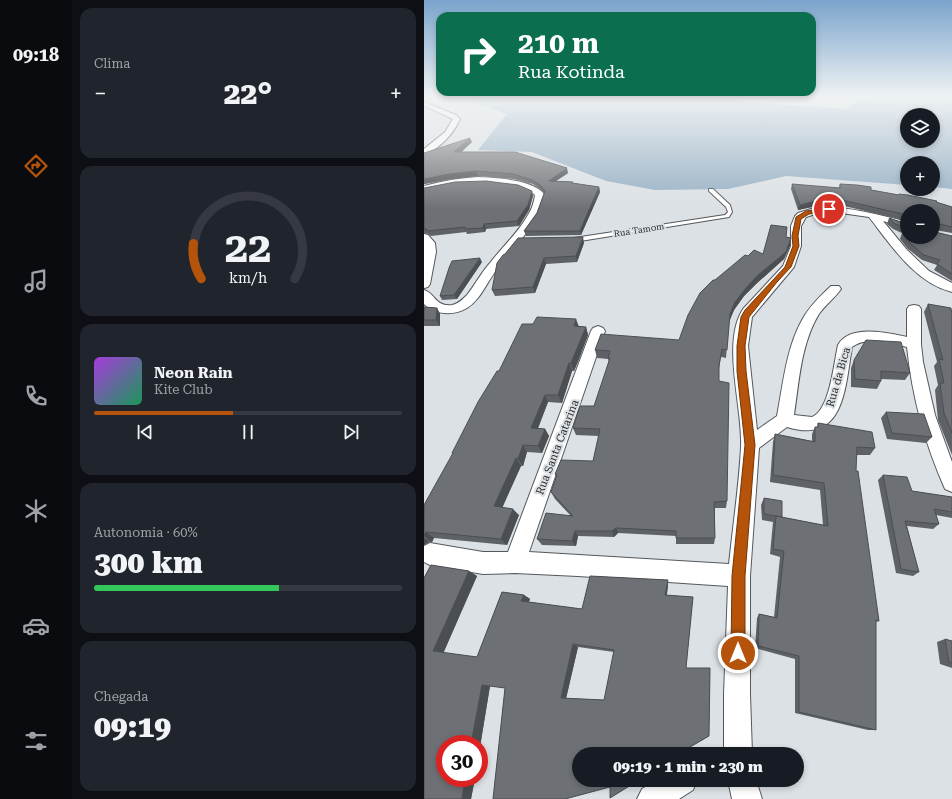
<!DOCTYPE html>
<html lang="pt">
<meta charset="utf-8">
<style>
body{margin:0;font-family:"Roboto Serif",serif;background:#20242c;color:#f1f3f6;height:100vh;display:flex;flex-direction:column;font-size:15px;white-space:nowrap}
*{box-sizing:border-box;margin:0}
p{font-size:13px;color:#9ea1a6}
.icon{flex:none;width:22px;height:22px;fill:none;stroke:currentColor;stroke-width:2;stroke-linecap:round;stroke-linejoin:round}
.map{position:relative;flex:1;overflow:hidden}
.drawer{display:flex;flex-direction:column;gap:8px;padding:8px;background:#0d0f14;width:352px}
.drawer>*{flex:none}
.banner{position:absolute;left:12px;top:12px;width:380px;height:84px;border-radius:12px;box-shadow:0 2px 6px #0003;background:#0b6e4f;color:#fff;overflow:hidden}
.controls{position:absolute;left:476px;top:108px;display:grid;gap:8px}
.controls a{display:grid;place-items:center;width:40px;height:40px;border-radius:50%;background:#171b24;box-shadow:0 2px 6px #0003;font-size:20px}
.speed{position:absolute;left:12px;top:735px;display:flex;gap:8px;font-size:20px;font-weight:700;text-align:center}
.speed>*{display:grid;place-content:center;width:52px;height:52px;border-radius:50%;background:#171b24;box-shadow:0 2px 6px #0003;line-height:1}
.speed .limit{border:6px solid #d22;background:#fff;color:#111}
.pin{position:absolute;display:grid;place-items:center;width:34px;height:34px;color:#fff;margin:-17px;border:2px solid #fff;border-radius:50%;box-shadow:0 1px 4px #0007}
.me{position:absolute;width:44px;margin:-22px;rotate:0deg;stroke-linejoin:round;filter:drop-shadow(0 0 3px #0008)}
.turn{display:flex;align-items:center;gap:14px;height:84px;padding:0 16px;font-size:18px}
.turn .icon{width:52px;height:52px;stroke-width:2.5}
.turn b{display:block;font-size:28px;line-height:34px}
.big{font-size:30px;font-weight:800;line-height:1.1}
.drawer .card{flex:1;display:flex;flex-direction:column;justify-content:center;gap:6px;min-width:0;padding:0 14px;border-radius:12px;background:#20242c}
.drawer .dial{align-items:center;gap:0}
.dial svg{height:104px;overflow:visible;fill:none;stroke:#363941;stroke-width:7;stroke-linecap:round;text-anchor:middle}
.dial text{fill:#f1f3f6;stroke:none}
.song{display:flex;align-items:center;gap:12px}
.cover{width:48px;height:48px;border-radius:6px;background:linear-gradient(135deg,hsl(280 70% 55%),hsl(150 70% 35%))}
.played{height:4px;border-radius:2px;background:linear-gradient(90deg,#b45309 45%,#363941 45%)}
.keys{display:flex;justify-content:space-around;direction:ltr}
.heat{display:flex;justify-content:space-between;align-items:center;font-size:22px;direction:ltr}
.charge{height:6px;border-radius:3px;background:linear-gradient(90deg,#34c759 60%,#363941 0)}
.trip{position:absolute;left:148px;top:747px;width:232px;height:40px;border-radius:20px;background:#171b24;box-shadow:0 2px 6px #0003;font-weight:800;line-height:40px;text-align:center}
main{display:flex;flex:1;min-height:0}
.dock{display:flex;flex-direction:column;width:72px;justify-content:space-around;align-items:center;background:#090b0e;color:#9ea1a6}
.dock .icon{width:28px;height:28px}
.dock .selected{color:#b45309}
.dock b{font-size:18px;color:#f1f3f6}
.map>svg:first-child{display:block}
.forest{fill:#96afc3;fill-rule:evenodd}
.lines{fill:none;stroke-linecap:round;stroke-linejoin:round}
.service-casing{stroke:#54585c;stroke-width:2}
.minor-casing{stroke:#54585c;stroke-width:2}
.service{fill:#fff;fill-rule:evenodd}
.minor{fill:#fff;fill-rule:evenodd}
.wall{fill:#5e6165;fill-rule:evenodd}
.shaded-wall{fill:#4c4f52}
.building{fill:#6d7175;stroke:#4c4f52;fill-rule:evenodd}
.route{fill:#b45309;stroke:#753606}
.labels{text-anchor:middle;stroke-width:4;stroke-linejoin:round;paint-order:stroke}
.far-street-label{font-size:9px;fill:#2d2f30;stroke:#dce1e5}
.street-label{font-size:11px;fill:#2d2f30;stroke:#dce1e5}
</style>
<main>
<nav class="dock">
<b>09:18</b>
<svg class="icon selected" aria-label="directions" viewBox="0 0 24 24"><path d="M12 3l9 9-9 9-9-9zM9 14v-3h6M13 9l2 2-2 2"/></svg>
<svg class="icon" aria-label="music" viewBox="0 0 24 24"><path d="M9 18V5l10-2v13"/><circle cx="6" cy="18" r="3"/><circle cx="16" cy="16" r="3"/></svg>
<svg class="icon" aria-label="phone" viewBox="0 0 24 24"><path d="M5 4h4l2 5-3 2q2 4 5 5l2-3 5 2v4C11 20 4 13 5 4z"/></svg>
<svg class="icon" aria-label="climate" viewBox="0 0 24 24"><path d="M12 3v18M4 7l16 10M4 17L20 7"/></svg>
<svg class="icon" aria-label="car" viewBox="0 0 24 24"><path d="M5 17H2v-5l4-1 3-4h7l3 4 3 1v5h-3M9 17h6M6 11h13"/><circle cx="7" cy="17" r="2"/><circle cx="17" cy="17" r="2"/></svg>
<svg class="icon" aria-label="filters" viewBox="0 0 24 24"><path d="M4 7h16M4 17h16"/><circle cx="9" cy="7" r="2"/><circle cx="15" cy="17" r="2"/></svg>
</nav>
<section class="drawer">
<div class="card"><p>Clima</p>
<div class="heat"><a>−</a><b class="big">22°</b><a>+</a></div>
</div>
<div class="card dial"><svg viewBox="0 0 100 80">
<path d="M14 69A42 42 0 1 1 86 69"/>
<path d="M14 69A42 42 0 0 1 8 42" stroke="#b45309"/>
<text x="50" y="56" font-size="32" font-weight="700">22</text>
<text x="50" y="72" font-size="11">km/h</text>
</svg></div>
<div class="card">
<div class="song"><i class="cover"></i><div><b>Neon Rain</b><p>Kite Club</p></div></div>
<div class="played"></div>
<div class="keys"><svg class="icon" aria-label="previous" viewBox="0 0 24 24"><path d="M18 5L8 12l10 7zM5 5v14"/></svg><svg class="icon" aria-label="pause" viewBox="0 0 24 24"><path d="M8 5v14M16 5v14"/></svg><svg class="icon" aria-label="next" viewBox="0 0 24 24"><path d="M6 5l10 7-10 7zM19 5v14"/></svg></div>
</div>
<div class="card"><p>Autonomia · 60%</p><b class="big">300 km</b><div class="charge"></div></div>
<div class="card"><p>Chegada</p><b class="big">09:19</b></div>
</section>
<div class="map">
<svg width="528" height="799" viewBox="0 0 528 799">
<rect width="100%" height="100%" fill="#dce1e5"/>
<!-- forest -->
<path class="forest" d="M33,97H303L312,101L421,109L444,97H528V189L509,187V163H483V185L362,176L304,189L231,190L182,181L108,152L54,150L83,114ZM483,115H509V141H483Z"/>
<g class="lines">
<defs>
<path id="service" d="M285,189H289L306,205L308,212L305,217L150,242L147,240L150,238L301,215L304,212L302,207L285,191Z"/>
<path id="minor" d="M0,102L32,115L36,119C30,133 15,150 0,154V149L21,132L29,119L0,106Z
M54,177C73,178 109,179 121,195C114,227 89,246 71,272C62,284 56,300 43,308C30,316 11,315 0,304V290C11,293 11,307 28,305C34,304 39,299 43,295C51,285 57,273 66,263C78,247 94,233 104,215C108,209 110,202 111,195C104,188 95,188 86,186C54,181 31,184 0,192V186C18,181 36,178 54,177Z
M397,206C427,208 454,214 483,222V228L459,221L483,250L505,271L528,283V292C491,283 467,245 445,217L417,213L398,212L382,217L377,226V246L370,267L328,317L324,346L333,430L353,416C359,385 362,350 377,322C384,308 395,297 407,286H415L417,289C411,298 401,305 395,314C377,343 375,382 370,415L388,417C406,410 410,362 414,345C426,324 464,333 483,337V309L485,306L490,305L495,306L497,309V344L499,362L511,415L528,462V492L521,489C501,444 488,397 483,347C466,343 443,336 428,347C421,387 421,445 363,427L335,448L326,576V694L328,754H300V694L304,586L154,576L91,573L59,574L6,565L0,562V546L6,543L59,552H84L167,331L169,328L174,326L179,328L181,331L105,552L305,564C309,525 315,486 317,447C319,408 297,343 319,309L359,266L367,246V226L371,216L374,213Z
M0,234L4,235L11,243L12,252L6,284L4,287L0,288Z
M232,780H273L269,790L255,799H213L218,789Z
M304,780H332L338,799H308Z"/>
</defs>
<!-- service casing -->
<use href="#service" class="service-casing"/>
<!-- minor casing -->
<use href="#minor" class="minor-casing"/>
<!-- service -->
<use href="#service" class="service"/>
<!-- minor -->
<use href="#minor" class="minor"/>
</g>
<!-- wall -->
<path class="wall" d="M48,142L37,152L144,173L132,181L149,182V183L175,187L176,192L157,235L102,236L100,231L113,213L120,193L116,189L109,184L90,179L54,176L27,179L0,184V153Z
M368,184L415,188L416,184L475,195L513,201L512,202L528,207V233L511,230V232L528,236V281L510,270L513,265L498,260L484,249L476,239L478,233L469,229L463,224L465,218L483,224V237H509L483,211V221L416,205H397L374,210L367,189Z
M0,188L109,196L105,210L95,226L62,229L61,232L43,234L42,232L7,236L4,234L0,233Z
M362,237L367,238L366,246L360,259L332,284L320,296L310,310L305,322L302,358L297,357L295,369V381L303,501L302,508H291V538L290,544H252V536L194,533L190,537L154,536L152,546L118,545L113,539L146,515L131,499L127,492L132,477L131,474L169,461L175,436L152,435L149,428L170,406L185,362L184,359L173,358L171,350L255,340L291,280L324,256L339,254Z
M160,243L153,262L122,264L111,293L71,296L68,290L79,255Z
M58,262L33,299L18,300L16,296Z
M504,304L528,315V455L514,420L511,390L514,385L510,366L513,362L500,312Z
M0,307L13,308L16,314V326H0Z
M154,326L162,327L164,335L155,359L150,371H148L138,403L124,402L114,428L121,429L125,436L118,453L103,452L99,466H97L78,507L95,515L83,545L10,538L8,542H5L0,545V505L29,454L28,453L75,371Z
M430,360L486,373L481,380L457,379V381L453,389L427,387V368Z
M462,412L508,437L502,443L463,439L457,418Z
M394,423L451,448L446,455H432V471L455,621L452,622V730H444L371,713V659L331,648L333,618L335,614L350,617L356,557L346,554L349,522L338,520L337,505L340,498L358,517L399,525L396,490L346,482L349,442L351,434L388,441V434L391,427H393Z
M459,475L488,491L528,497V518L512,515L515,524L509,529L483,526L495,572L489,576L472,573L454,480Z
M7,565L45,571L53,576L19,653L53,657L78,592L100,595L106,599L105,602L158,609L166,576L244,580V585L243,595L269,597L262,668H286L285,736L254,754H155V780H215L186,798V787L141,799H69L81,688L66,686L55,753V744H21V778H51L47,799H0V578ZM154,647L190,652L180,700L142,698Z
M521,639L528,641V668L516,664L513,642Z"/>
<!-- shaded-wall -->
<path class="shaded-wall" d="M46,138L48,142L32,157L30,152Z
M143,168L144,173L126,185L125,181Z
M52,171L54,176L27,179L0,184V179L25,174Z
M175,187L176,192L157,235L156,231Z
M108,191L109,196L105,210L95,226L93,221Z
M398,199L397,205L374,210L376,205Z
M60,224L62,229L61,232L59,228Z
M159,237L160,243L153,262L152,256Z
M367,238L366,246L360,259L332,284L320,296L310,310L305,322L306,314L311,302L322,288Z
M56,258L58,262L33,299L30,295Z
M120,258L122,264L111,293L109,287Z
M13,308L16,314V326L12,320Z
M152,319L155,327L150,326Z
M162,327L164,335L155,359L150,371L147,363Z
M145,363L148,371L138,403L134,395Z
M121,395L124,402L111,436L107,428Z
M121,429L125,436L118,453L114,446Z
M99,445L103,452L99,466L94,459Z
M92,458L97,466L76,513L70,506Z
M89,509L95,515L83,545L77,539Z
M192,528L194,533L190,537L188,531Z
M151,531L154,536L152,546L148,541Z
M2,532L10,538L8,542L0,536Z
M0,538L5,542L0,545Z
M45,571L53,576L19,654L9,651Z
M244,580V585L242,599L241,595Z
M100,595L106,599L103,605L97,601Z
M149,644L154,647L142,699L137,698Z
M58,685L66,686L55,753V744H47Z
M41,778H51L47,799H38Z"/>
<!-- building -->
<path class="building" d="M46,138L30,152H91L143,168L125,181L149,182L148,183L175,187L156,231H100L113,213L121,191L115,184L108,180L89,174L52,171L25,174L0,179V153Z
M62,181L94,185L108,191L104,205L93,221L60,224L59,228L41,229V227L4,231L2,229L0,228V188L31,182Z
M368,184L416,188V184L433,185L447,187V190L475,195V194L484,195L513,201L512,202L528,207V227L511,223V232L528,236V274L513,264L516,260L500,255L486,243L478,233L483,229V237H509V211H483V215L418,200L398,199L376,205Z
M465,218L483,224V228L471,224Z
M347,225L363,227L362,237L367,238L362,252L333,276L322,288L311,302L306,314L303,350L298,349L295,365V381L305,383L303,501L290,502L291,538H252V531L192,528L188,531H151L148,541L113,539L122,513L149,516L127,492L133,475L131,474L137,460L169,461L176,429L149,428L156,406H170L186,358H184L186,351L171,350L177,334L255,340L264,315L276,293L289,280H291L321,255L324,256L330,250L339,254Z
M159,237L152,256L120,258L109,287L68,290L73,263L79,255L81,254L94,238Z
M56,258L30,295L16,296L25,268L28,261Z
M504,304L527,308L528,315V433L520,413L516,383H520L515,359L519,360Z
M0,307L13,308L12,320H0Z
M113,317L152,319L150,326L162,327L147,363H145L134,395H121L107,428L121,429L114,446L99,445L94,459L92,458L70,506L89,509L77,539L2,532L0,536V505L29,453H28L54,402L73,371H75L98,324H109Z
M442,340L477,342L486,373L457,371V381L431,379L430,360Z
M462,412L500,414L508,437L468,433Z
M394,423L448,432L451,448L433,447L432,471H434L455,621L452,620V730L375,712V656L334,646L335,614L353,618L360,551L349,549L352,516L404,526L400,483L349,475L351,434L391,442V427H394Z
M459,475L483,477L488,491L528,497V512L510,509L515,524L481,521L495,572L477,569Z
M340,498L358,501V517L340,514Z
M7,565L45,571L9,651L53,657L78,592L100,595L97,601L158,609L166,576L244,580L241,595L269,597L262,668H286L285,736L254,754H155V780H215L186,798V787L141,799H69L81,688L58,685L47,744H21V778H41L38,799H0V578ZM149,644L190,650L180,700L137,698Z
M521,639L528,641V663L525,662Z"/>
<!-- sky -->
<linearGradient id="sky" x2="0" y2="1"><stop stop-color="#7aa4cc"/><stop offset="0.46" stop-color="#eff2f3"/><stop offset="1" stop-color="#eff2f3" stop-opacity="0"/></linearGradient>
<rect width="528" height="209" fill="url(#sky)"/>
<!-- route -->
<path class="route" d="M405,208L408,209L407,210L385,214L377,219L374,236L375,246L367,267L353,282L325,317L321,346L322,371L331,445L321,576V653L319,658L314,660L309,658L307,653L308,576L321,445L313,371V346L317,317L321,310L361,267L369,246L368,236L372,217L382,211Z"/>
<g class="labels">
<!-- far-street labels -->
<g class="far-street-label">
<text transform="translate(215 230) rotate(-9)" y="3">Rua Tamom</text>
</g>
<!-- street labels -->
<g class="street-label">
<text transform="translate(414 377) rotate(-74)" y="4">Rua da Bica</text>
<text transform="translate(133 447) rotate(-69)" y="4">Rua Santa Catarina</text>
</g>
</g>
</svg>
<div class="controls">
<a><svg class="icon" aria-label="layers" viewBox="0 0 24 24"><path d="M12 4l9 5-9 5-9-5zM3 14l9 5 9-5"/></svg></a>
<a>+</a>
<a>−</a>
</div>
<div class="speed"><div class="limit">30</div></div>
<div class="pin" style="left:405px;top:209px;background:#d93025"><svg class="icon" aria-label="arrive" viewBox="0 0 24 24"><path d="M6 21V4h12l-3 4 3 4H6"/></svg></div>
<svg class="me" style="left:314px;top:653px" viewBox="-20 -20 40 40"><circle r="17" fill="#b45309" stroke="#fff" stroke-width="3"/><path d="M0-11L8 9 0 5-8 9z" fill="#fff"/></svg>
<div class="trip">09:19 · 1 min · 230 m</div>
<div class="banner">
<div class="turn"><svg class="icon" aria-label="right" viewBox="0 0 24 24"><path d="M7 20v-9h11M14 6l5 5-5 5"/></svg><div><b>210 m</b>Rua Kotinda</div></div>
</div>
</div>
</main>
